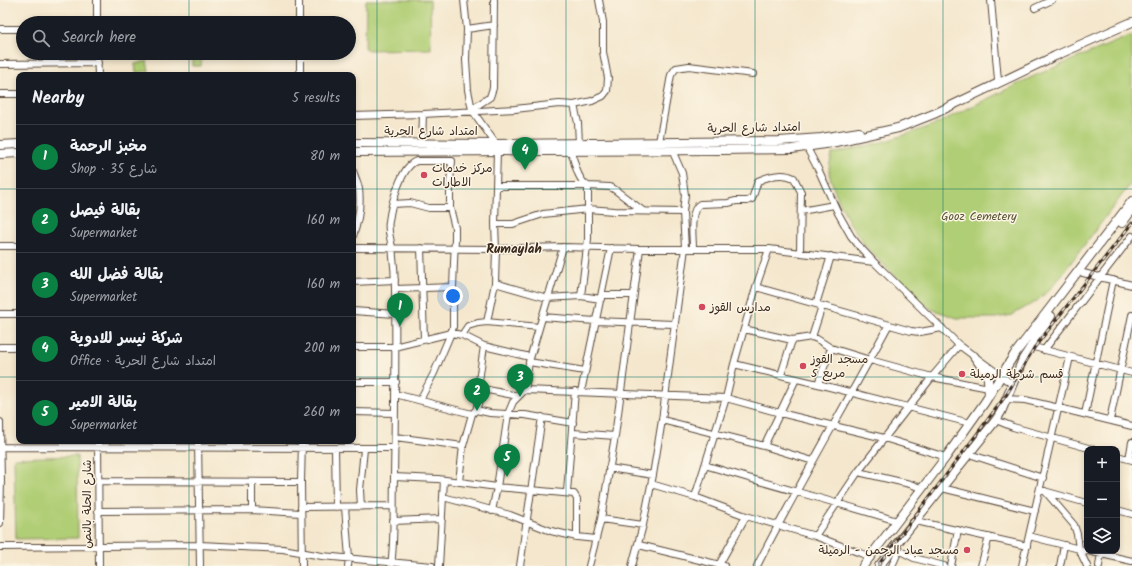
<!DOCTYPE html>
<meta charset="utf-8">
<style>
body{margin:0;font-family:Kalam,"Playpen Sans Arabic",sans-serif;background:#242831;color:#f1f3f6}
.controls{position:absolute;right:12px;bottom:12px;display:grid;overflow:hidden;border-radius:8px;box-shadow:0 2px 6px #0003}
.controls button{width:36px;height:36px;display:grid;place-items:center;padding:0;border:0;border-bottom:1px solid #363941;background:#171b24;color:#f1f3f6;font:20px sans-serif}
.you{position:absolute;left:453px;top:296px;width:14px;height:14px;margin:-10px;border:3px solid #fff;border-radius:50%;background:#1a73e8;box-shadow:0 0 0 6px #1a73e833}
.badge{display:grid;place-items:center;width:26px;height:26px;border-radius:50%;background:#0b8043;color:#fff;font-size:13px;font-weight:700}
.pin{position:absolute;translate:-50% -33px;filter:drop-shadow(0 1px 2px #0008)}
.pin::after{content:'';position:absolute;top:21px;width:14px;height:12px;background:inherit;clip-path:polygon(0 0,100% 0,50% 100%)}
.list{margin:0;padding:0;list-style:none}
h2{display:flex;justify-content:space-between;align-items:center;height:52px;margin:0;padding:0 16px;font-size:17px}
h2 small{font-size:13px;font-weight:400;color:#9ea1a6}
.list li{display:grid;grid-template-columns:26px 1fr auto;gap:12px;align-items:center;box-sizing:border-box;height:64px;padding:0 16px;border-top:1px solid #363941}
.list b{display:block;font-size:15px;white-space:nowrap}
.list p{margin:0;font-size:13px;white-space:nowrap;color:#9ea1a6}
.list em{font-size:13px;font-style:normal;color:#9ea1a6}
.icon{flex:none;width:22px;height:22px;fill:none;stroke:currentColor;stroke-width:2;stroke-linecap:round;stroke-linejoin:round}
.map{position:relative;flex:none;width:1132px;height:566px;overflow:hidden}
.search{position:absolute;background:#171b24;box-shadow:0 2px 6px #0003;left:16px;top:16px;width:340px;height:44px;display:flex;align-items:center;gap:10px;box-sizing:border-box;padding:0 14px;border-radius:22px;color:#9ea1a6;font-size:15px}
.panel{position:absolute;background:#171b24;box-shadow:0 2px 6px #0003;left:16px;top:72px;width:340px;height:372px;border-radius:8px}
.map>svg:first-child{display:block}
.green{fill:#b0ce75;stroke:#767c4a}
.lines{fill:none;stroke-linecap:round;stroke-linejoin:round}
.minor-casing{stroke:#574638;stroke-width:8}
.major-casing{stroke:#574638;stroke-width:10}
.minor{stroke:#fff;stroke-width:6}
.major{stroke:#fff;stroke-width:8}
.rail-casing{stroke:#3b2a1e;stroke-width:3}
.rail{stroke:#fcf5e5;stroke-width:1.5;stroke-dasharray:4.5;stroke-linecap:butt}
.grid{fill:none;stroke:#0f766e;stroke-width:1;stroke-opacity:0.55}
.poi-dot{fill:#d1495b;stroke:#fcf5e5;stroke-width:1.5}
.labels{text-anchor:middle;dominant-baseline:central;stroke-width:3;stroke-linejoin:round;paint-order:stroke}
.street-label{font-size:12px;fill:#3b2a1e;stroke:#fcf5e5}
.poi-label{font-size:12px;fill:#3b2a1e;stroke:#fcf5e5;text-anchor:start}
.park-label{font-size:12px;fill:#585334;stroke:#fcf5e5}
.neighbourhood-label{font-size:13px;font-weight:bold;fill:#3b2a1e;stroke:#fcf5e5}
</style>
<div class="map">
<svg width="1132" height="566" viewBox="0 0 1132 566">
<rect width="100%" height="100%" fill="#fcf5e5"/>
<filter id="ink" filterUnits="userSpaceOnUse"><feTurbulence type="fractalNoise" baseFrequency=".025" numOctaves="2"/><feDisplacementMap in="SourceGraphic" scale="8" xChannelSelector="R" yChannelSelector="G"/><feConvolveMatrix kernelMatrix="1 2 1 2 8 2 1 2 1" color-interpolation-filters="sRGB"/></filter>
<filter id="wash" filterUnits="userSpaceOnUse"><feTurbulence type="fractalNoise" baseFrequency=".012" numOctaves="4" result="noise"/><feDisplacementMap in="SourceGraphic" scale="16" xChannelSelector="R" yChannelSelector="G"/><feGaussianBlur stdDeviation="0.9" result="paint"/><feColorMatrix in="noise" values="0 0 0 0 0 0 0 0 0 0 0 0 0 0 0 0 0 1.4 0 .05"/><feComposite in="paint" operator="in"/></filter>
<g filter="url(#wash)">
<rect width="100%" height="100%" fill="#f4e7cd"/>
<path class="green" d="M366 0H430L431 49 365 50Z
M1132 35V182L1054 285 1037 301 1012 315 996 318H957L931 309 921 302 867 248 849 222 835 192 830 177 829 168 832 154 886 141 934 125 1034 76Z
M192 53H214V57H202L201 66H192Z
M147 61 149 71 136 73 135 64Z
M77 456 78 538 16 539 14 458Z"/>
</g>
<g filter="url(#ink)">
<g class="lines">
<defs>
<path id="minor" d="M97 0V23
M299 0V23
M464 0 467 29 466 60 468 90 472 110 496 144
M991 0 998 80
M1035 8 1052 0
M0 29H23
M467 29 494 25
M97 53 98 75
M300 53V75
M0 64 98 63
M0 94H19
M574 105 578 123 579 143
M472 109 490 97 493 88 494 0
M353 116 423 114 515 109 559 104 574 105 592 101 603 96 607 91 608 78 603 52V22L599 0
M659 142 671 75 676 68 689 66 753 74
M422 143 423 114
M805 144 819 171 838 213 851 236 859 246 874 262 959 345 1012 384
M571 151C575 162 577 180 588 186V239L581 296
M353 171C355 177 358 183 359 189 361 205 358 222 353 236
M497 186H588L610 187 614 189 643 211
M393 204 410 203 429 208H450
M801 211 834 205
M495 224H513L543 214 588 209 614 211 683 212
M0 246H19
M353 248 496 249 563 247 640 249H769L874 262
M421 248 424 339
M693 248C693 237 689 210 700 204L728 203 736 201H747L752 199 758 181C769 176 783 172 794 178L801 192 800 252
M1083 273 1132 285
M353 282 395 280
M495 283 547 298 581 296 601 299
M756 287 911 331 920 332 942 328
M395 289 453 287
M602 295H633
M816 304 831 256
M353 311 395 314
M0 314H19
M542 317 595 321 674 324
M487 322 495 283 496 249 495 224 497 151
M744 329 792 340 812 337 817 339 831 348 870 360 932 377 989 388
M462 335 468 326 478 323 487 322 539 327
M812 337 822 306
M1030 346 1132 373
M0 347H19
M353 347H394L451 333 462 335 484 346 530 357
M1044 350 1132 236
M529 362 585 371
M734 364 818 384 970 423
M781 375 792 340
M353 382H396
M818 384 831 348
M483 389 518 396
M525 390 529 362 563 247
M581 392 611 248
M395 394 472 414
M1006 399 1025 400 1059 408 1132 426
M476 410 490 413 525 415 573 423
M353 412 395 413
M1085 414 1113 280
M662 420 764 446 813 461
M996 420 1013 427 1092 449
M1110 420 1132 315
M0 422 1 481 0 523
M573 433 615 436
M395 437 463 446
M98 441 99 566
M198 441 200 566
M764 446 796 379
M0 447 395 448
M335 448 336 507
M969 454 1043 478
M1117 456 1132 460
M1129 459 1132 442
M705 465C769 485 833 501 897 521
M609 468 653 475
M858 472 910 484 921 488
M394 477 438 479 497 487 574 494 577 499V537
M98 481 301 482
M252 482V510
M459 482 463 446 472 414 476 410 483 389 479 381 484 346
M651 484 695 497 746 516 815 536 871 557
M942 488 1035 511
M1044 491 1087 503
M1045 491 1074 525 1077 534 1079 549 1087 566
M567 492 575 391
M443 497 510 515 551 531 577 537 596 539
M695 497 726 398 734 364 756 287 769 249
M301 507 393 506
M345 507 349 558 348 566
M361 507 360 490 364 449
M1117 510 1132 514
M98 511 252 510 301 513
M492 511 497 487 508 414 513 402 525 390 726 398 780 413 884 438 946 457
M601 519 643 525
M393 521 442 519
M916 521 1027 546
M815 536 858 472 932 377 959 345
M1029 536 1087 551
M639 545 724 566
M0 547 200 545 283 549 322 556 432 566
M894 548 914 558 944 566
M1088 551 1132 561
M719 565 746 516
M302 566 301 482 302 441
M391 566C395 537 393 507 394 478 395 416 396 353 395 290 395 277 394 262 392 248 391 239 387 231 389 221 391 206 401 165 417 161H452L450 182V208L455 228V238L453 287V327L451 333 434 373 420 400
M439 566 444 480
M520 566 542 417
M589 566 601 519 615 436 640 249
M632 566 643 525 653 475 662 420 685 248 683 212 685 195 682 173 672 150
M757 566C798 485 845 406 888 326
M892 566 899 550
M951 566 958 530
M981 566 989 537
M1022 566 1070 357
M1060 566 1064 545
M1099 566 1101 552"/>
<path id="major" d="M353 143 496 144 779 141 821 138 859 132
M0 145 19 144
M353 152 722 150 792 149 831 143 898 128 936 113 1055 56 1132 22
M0 154 19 153
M1122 223 1132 210
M974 356 986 373 988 379 989 396
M863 566 946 457 985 402 1014 355 1132 201
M879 566 996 420 1001 412 1023 359 1051 316"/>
</defs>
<use href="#minor" class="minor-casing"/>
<use href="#major" class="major-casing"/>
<use href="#minor" class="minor"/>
<use href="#major" class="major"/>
<defs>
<path id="rail" d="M879 566V564L1007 394 1034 348 1132 223"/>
</defs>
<use href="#rail" class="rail-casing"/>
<use href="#rail" class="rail"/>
</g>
</g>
<path class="grid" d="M189 0V23M377 0V566M566 0V566M755 0V566M943 0V566M189 53V75M0 189H19M353 189H1132M0 377H19M353 377H1132M189 441V566"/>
<g class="poi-dot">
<circle cx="424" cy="175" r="4"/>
<circle cx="702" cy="307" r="4"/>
<circle cx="803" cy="366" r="4"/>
<circle cx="962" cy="374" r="4"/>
<circle cx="967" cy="550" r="4"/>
</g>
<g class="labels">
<g class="street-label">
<text transform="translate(754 128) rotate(-1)">امتداد شارع الحرية</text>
<text x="431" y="131">امتداد شارع الحرية</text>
<text transform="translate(87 504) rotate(-90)">شارع الحلة بالنص</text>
</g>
<g class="poi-label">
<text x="432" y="168">مركز خدمات<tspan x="432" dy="14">الاطارات</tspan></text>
<text x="710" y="307">مدارس القوز</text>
<text x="811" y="359">مسجد القوز<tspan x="811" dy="14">مربع 5</tspan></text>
<text x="970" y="374">قسم شرطة الرميلة</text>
<text x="959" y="550" text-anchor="end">مسجد عباد الرحمن - الرميلة</text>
</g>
<g class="park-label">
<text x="979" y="216">Gooz Cemetery</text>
</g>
<g class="neighbourhood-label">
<text x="514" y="249">Rumaylah</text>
</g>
</g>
</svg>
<div class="controls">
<button>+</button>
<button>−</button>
<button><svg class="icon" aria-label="layers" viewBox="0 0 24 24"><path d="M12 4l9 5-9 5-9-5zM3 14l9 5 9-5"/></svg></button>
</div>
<div class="you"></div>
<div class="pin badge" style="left:400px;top:326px">1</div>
<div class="pin badge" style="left:477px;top:411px">2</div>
<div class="pin badge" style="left:520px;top:397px">3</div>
<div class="pin badge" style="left:525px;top:170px">4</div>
<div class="pin badge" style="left:507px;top:477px">5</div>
<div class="search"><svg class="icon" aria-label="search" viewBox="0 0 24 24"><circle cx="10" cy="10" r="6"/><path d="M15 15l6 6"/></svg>Search here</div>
<section class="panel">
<h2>Nearby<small>5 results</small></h2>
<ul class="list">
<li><span class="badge">1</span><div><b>مخبز الرحمة</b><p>Shop · شارع 35</p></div><em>80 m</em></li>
<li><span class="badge">2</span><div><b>بقالة فيصل</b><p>Supermarket</p></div><em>160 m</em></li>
<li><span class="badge">3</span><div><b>بقالة فضل الله</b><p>Supermarket</p></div><em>160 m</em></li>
<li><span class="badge">4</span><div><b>شركة نيسر للادوية</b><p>Office · امتداد شارع الحرية</p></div><em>200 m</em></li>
<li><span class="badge">5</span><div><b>بقالة الامير</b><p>Supermarket</p></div><em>260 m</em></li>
</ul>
</section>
</div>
